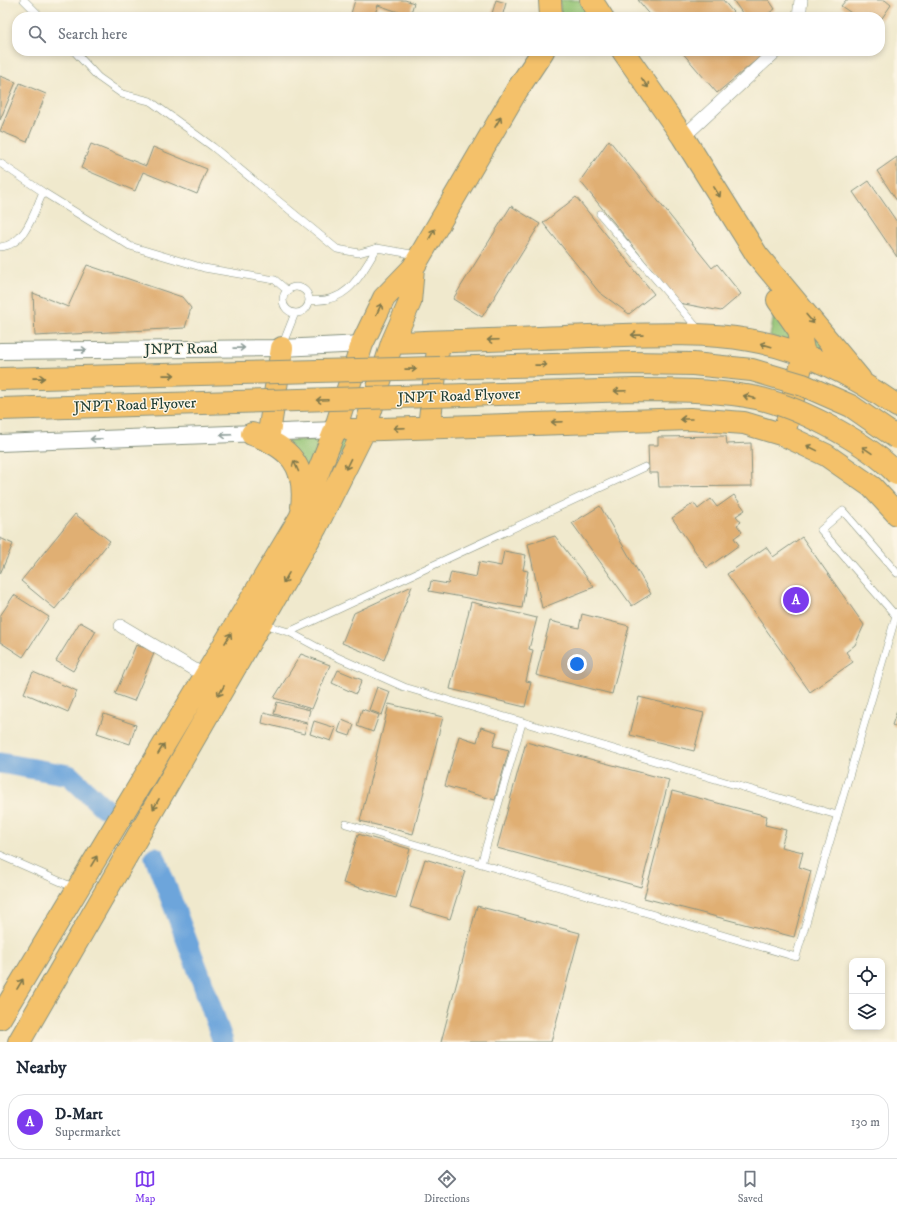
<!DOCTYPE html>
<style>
body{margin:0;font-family:"IM FELL DW Pica",serif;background:#f6f6f7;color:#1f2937}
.controls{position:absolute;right:12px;bottom:12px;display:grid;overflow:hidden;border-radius:8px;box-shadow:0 2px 6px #0003}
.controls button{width:36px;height:36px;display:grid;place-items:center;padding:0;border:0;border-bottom:1px solid #e0e1e3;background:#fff;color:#1f2937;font:20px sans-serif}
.you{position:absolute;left:577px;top:664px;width:14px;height:14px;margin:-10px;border:3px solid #fff;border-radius:50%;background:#1a73e8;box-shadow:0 0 0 6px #1a73e833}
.badge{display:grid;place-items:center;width:26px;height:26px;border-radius:50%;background:#7c3aed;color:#fff;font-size:13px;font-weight:700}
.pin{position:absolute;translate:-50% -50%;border:2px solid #fff;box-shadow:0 1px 4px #0006}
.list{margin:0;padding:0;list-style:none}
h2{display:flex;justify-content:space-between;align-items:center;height:52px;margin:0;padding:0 16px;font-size:17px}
h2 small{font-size:13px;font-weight:400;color:#747a83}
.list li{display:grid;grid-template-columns:26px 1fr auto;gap:12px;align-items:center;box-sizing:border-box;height:56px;margin:0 8px 8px;padding:0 8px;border:1px solid #e0e1e3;border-radius:16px}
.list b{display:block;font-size:15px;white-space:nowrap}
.list p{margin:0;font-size:13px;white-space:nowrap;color:#747a83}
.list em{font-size:13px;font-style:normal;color:#747a83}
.icon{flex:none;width:22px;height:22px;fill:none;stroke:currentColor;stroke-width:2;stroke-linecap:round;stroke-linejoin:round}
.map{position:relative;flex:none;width:897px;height:1042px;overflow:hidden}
.search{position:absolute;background:#fff;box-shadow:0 2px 6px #0003;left:12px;right:12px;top:12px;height:44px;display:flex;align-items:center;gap:10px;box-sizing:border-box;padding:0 14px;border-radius:16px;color:#747a83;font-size:15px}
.sheet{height:116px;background:#fff}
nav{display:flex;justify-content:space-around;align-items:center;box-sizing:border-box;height:56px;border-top:1px solid #e0e1e3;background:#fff;font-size:11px;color:#747a83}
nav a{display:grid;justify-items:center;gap:2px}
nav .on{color:#7c3aed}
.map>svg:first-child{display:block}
.green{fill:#93c373;stroke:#598054}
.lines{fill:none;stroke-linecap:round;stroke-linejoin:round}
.river{stroke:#6da5db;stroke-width:21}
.building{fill:#e0af73}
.service-casing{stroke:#889380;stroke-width:8}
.minor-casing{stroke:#889380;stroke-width:14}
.tertiary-casing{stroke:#889380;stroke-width:18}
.trunk-casing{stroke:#889380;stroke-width:24}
.service{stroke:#fff;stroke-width:7}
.minor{stroke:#fff;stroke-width:13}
.tertiary{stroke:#fff;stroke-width:16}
.trunk{stroke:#f4c16a;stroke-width:22}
.trunk-bridge-casing{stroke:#889380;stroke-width:24;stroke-linecap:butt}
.trunk-bridge{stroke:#f4c16a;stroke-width:22}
.oneway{stroke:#7f784c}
.oneway2{stroke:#8f9e9a}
.labels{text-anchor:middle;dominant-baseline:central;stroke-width:3;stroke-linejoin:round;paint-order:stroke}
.street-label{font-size:15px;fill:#1f3d34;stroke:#fcf5e5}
</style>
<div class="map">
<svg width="897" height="1042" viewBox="0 0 897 1042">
<rect width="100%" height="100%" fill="#fcf5e5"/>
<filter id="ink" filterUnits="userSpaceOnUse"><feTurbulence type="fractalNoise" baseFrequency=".025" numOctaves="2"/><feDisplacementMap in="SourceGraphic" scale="8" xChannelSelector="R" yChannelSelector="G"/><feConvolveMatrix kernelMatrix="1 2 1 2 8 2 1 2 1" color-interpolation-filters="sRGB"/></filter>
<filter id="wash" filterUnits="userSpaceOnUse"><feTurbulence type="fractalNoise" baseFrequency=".012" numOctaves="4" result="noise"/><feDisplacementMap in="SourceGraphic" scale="16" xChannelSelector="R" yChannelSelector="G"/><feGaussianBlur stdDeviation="0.9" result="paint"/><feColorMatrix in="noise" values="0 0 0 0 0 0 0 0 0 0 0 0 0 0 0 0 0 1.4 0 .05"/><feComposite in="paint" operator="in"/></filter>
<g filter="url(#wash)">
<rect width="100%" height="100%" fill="#f0e9cd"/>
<path class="green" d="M560 0H579L590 17H560Z
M775 284 834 359 770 336 775 309Z
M354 438 310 495 287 440Z"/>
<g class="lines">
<path class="river" d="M0 763 69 775 103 807
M155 857 201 978 223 1042"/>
</g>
<g id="blocks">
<path class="building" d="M355 0H405L414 3 410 16 378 5 374 17H350Z
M496 0 506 3 502 17H491Z
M638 0H723L737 17H652Z
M733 0H769L775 9 763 17H745Z
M846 0H885L891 5 880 21V17H857L841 6Z
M681 51H767L717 93Z
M0 76 16 82 0 120Z
M20 83 46 94 27 142 0 131Z
M609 140 712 268 717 264 741 294 721 311 679 303 580 181Z
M91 144 146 166 153 147 207 169 197 194 143 172 135 191 81 168Z
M897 157V201L877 171Z
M869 181 897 222V257L853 192Z
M576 197 654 294 629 314 599 292 543 223Z
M511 206 540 224 482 317 453 299Z
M87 265 182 297 191 308 185 328 35 336 33 293 68 307Z
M726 436 727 444 751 443 752 486 659 487 658 473H649L648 445H658V437Z
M734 495 745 510 736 516 741 522 737 525 742 532 734 538 739 545 707 568 672 518 694 503 698 509 711 499 717 507Z
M600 506 651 594 632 606 572 523Z
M75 514 110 541 55 609 21 581Z
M555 536 594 587 542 608 528 544Z
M802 537 864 625 855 645 846 652 853 662 810 692 727 574 766 547 773 557Z
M0 538 13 544 0 574Z
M504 551 526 555 523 570 528 571 522 608 429 591 431 581 448 584 451 572 476 577 479 562 501 566Z
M412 586 384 660 342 643 354 613Z
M14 595 49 617 23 657 0 642V616Z
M471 602 537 618 529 649 533 650 526 681 531 682 525 707 450 689Z
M582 614 629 626 612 694 536 675 550 621 579 628Z
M80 622 96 631 73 671 56 661Z
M136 645 155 651 134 701 115 694Z
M301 654 330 665 312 709 274 698Z
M338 670 362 680 356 694 332 683Z
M33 672 77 691 68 712 24 693Z
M377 687 390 692 382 715 369 710Z
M639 697 704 713 694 751 630 735Z
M277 702 310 710 307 722 274 714Z
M389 704 443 717 413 834 360 821Z
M362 709 379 715 373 732 357 726Z
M897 711V727L892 725Z
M264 713 307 724 304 734 262 723Z
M104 714 136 725 130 744 97 733Z
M342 720 354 725 350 736 338 732Z
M314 721 336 728 331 741 310 734Z
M481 727 497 732 493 746 509 750 495 800 445 786 459 736 477 742Z
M526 742 669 780 641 887 497 848Z
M672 791 767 816 765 825 786 830 781 847 803 852 799 867 811 871 794 937 644 898Z
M358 834 410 849 396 898 343 883Z
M425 859 465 871 450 919 410 907Z
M477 906 580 933 551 1042H441Z"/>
</g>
</g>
<g filter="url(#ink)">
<use href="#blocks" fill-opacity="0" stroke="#889380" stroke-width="1"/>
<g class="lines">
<defs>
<path id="service" d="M24 0 41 17
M74 51 98 77 122 94 150 101 213 147 337 249 359 253 377 248 417 255
M0 163 43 192C34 212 26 245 0 247
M43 192 130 246 204 268 275 280 288 291
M600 214 699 330
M283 300a13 13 0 1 1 26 0a13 13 0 1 1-26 0Z
M309 300C347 305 360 276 377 248
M282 346 295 313
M896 616 821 530 843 511 897 573
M262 624 289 632 328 653 404 687 837 815
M289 632 645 467
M346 824 796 957 897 612
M0 855 75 888
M481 864 522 723"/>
<path id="minor" d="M799 17 801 0
M683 137 776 51
M121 626 205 676"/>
<path id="tertiary" d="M0 351 282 348 362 344
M0 443 335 430"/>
<path id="trunk" d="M550 0 551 17
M591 0 602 17
M623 51 683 137 757 255 860 379
M778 300 799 330 804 355 786 426
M392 343C457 341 523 339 588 336 638 335 700 331 749 340 802 349 853 375 897 406
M429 427 438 349
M350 430 690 419 744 423 784 435 826 455 872 487 897 514
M269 433 282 348
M252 434C289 447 307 465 302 507
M0 1018 300 518 335 430 362 344 384 298 413 268 517 90 543 51
M19 1042 316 527 365 429 392 343 410 302 413 268"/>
</defs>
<use href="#service" class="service-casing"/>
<use href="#minor" class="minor-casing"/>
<use href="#tertiary" class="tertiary-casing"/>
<use href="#trunk" class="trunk-casing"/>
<use href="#service" class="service"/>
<use href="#minor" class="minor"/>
<use href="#tertiary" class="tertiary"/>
<use href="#trunk" class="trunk"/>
<defs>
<path id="trunk-bridge" d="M0 379 632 363 693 364 752 370 803 385 851 406 897 438
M0 409 634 390C671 390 708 390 746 396 791 402 866 441 897 474"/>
</defs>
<use href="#trunk-bridge" class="trunk-bridge-casing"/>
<use href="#trunk-bridge" class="trunk-bridge"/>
</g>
<defs><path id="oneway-shaft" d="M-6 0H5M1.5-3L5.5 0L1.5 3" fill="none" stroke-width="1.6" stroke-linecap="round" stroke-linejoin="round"/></defs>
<g class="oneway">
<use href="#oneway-shaft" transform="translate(645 83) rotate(55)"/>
<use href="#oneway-shaft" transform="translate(498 122) rotate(-60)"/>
<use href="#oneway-shaft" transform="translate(717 192) rotate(58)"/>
<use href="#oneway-shaft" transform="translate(432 234) rotate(-60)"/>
<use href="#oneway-shaft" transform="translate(379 309) rotate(-65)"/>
<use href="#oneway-shaft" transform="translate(810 319) rotate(50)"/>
<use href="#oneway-shaft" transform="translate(637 335) rotate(-179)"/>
<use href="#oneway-shaft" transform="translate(493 340) rotate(178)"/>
<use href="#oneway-shaft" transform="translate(766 345) rotate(-164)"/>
<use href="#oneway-shaft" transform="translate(541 365) rotate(-1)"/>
<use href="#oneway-shaft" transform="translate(411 369) rotate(-1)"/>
<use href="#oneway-shaft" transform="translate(169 375) rotate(-1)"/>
<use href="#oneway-shaft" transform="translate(39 378) rotate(-1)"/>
<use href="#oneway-shaft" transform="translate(620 391) rotate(178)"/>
<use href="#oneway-shaft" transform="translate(749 397) rotate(-167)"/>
<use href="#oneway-shaft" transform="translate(322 400) rotate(178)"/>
<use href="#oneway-shaft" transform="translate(686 419) rotate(-180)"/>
<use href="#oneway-shaft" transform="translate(557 422) rotate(178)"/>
<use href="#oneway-shaft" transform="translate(399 428) rotate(178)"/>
<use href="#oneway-shaft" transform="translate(812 448) rotate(-154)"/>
<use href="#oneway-shaft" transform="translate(867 450) rotate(-146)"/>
<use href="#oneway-shaft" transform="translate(348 464) rotate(116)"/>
<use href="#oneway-shaft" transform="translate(296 466) rotate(-114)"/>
<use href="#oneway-shaft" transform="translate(286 578) rotate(120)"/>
<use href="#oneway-shaft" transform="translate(228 638) rotate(-59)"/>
<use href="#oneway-shaft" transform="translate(221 691) rotate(120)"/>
<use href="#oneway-shaft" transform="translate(161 749) rotate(-59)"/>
<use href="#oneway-shaft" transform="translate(156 804) rotate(120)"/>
<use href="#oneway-shaft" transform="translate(94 861) rotate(-59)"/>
<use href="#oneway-shaft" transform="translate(20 984) rotate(-59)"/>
</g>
<g class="oneway2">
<use href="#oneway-shaft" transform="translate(239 348) rotate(-1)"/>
<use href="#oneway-shaft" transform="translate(81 350) rotate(-1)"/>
<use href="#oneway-shaft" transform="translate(226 435) rotate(178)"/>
<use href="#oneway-shaft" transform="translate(96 439) rotate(178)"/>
</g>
</g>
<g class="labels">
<g class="street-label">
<text transform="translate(181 349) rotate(-1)">JNPT Road</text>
<text transform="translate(459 396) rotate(-2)">JNPT Road Flyover</text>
<text transform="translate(135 405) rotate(-2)">JNPT Road Flyover</text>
</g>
</g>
</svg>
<div class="controls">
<button><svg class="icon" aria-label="locate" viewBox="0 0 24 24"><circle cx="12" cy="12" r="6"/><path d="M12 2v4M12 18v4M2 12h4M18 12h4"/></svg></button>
<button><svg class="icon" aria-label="layers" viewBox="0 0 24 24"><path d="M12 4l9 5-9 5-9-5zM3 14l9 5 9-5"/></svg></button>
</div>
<div class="you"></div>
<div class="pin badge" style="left:796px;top:600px">A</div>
<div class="search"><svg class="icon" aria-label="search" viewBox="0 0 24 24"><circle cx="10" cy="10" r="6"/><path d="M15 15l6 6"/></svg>Search here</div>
</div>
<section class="sheet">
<h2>Nearby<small></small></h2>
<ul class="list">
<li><span class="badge">A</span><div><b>D-Mart</b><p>Supermarket</p></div><em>130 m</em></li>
</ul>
</section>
<nav>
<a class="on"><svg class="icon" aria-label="map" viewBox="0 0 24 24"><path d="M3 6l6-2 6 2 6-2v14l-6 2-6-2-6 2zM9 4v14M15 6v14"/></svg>Map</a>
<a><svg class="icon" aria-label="directions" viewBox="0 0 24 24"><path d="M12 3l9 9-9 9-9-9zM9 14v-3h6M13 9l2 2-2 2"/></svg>Directions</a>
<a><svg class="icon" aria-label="saved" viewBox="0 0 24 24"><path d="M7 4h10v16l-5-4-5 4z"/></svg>Saved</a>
</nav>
